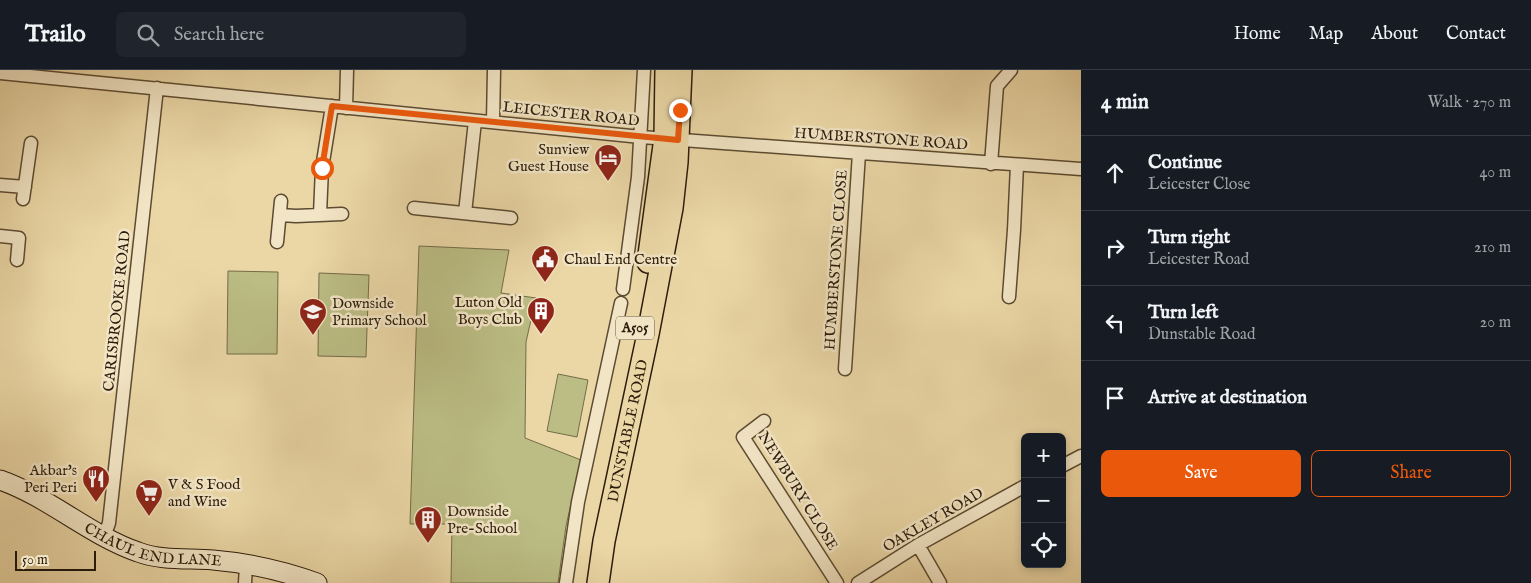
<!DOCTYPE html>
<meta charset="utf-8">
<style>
body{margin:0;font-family:"IM FELL English",serif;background:#20242c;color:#f1f3f6}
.controls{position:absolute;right:15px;bottom:15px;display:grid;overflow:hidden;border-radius:8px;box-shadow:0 2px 8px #0003}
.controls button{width:45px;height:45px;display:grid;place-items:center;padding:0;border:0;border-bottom:1px solid #363941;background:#171b24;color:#f1f3f6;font:25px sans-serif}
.scale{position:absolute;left:15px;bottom:12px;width:81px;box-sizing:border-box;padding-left:5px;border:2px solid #2c1c0b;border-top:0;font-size:14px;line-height:18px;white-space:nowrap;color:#2c1c0b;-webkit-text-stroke:4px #f2e5c5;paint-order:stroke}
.stop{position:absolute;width:15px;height:15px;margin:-11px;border:4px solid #ea580c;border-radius:50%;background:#fff}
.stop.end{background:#ea580c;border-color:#fff;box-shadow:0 1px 5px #0008}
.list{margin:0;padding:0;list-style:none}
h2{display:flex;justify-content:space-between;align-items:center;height:65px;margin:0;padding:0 20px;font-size:21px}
h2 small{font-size:16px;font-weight:400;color:#9ea1a6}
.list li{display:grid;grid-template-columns:32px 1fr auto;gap:15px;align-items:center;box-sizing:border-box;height:75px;padding:0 20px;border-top:1px solid #363941}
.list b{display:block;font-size:19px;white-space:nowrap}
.list p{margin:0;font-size:16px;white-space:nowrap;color:#9ea1a6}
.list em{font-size:16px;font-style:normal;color:#9ea1a6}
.actions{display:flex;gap:10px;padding:15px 20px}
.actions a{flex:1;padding:11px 0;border:1px solid #ea580c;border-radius:8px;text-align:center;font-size:18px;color:#ea580c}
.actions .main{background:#ea580c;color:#fff}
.icon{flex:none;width:28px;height:28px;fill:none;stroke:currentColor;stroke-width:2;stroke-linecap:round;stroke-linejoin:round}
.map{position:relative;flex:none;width:1081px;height:513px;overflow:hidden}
header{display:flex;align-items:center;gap:30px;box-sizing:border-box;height:70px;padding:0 25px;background:#171b24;border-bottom:1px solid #363941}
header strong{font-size:24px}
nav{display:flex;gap:28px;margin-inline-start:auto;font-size:18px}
.search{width:350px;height:45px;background:#20242c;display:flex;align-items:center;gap:12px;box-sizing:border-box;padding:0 18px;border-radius:8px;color:#9ea1a6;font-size:19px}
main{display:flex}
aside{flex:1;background:#171b24}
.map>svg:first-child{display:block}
.green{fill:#bbbd84;stroke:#746c48}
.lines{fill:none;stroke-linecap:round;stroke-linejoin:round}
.street-casing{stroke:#5c4b32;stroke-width:15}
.secondary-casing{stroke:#2c1c0b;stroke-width:21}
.primary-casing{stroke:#2c1c0b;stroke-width:24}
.street{stroke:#f2e5c5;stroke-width:12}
.secondary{stroke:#f2e5c5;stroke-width:19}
.primary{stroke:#ebd7a6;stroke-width:21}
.route{stroke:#ea580c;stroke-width:6}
.labels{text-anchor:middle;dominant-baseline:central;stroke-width:5;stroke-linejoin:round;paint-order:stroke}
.shield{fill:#f2e5c5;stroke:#675843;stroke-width:1}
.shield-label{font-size:14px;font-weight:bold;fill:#2c1c0b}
.street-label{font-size:15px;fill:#2c1c0b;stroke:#f2e5c5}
.poi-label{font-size:15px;fill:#2c1c0b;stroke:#f2e5c5;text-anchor:start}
</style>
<header>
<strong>Trailo</strong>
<div class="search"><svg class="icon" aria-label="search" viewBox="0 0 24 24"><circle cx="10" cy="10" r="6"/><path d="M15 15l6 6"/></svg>Search here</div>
<nav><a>Home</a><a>Map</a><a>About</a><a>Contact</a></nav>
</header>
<main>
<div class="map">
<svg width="1081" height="513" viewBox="0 0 1081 513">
<rect width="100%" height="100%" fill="#ebd7a6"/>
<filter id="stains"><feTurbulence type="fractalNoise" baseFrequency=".004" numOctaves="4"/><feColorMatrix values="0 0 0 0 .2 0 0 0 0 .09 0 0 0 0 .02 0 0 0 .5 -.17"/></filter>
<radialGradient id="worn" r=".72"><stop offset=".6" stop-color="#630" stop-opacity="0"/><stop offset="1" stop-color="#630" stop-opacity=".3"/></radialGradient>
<path class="green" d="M419 176 509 180 501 223 536 228 526 272 525 368 581 390 566 456 558 513H451L452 454H410Z
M228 201 278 202 277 284H227Z
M319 203 369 205 366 287 318 286Z
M558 304 588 310 577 367 547 361Z"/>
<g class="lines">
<defs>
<path id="street" d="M0 3 641 67 1081 99
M346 38 347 0
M493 52 494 0
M991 94 997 16 1011 0
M0 115 25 117
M23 129 31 73
M414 138 511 148
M465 143 475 51
M320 144 322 98 332 36
M280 145 296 146 342 144
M0 166 19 168 17 190
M277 172 281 131
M623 219 638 107 644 0
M1009 227 1014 160 1017 95
M845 299 859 83
M764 351 743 367 837 513
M1062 396 1081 386
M104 467 109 453 157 18
M918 475 940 513
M245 513 246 495
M566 513 578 432 621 233
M858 513 918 475 1025 416"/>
<g id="secondary">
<path id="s1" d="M0 410C49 427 89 465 138 482 162 491 188 488 213 490 249 493 284 501 317 513"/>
</g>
<g id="primary">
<path d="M648 192 665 68 666 0"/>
<path id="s2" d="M598 513 604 471 648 264 672 138 677 92 681 0"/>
</g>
</defs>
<use href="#street" class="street-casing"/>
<use href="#secondary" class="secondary-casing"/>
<use href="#primary" class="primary-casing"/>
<use href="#street" class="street"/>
<use href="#secondary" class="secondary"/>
<use href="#primary" class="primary"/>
</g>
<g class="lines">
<path class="route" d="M322 98 332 36 678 70 680 40"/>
</g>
<defs>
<symbol id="hotel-pin" viewBox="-11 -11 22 30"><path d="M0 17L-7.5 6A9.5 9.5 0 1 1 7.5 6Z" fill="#8f2418" stroke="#f2e5c5"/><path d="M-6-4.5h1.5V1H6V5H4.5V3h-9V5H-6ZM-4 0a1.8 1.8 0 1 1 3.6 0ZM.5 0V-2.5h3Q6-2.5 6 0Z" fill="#fff"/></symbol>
<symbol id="civic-pin" viewBox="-11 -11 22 30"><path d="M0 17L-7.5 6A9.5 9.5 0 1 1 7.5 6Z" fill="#8f2418" stroke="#f2e5c5"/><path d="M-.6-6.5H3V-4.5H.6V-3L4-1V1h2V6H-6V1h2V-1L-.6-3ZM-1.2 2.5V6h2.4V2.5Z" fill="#fff"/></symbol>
<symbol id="building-pin" viewBox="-11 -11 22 30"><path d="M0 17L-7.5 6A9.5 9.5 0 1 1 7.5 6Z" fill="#8f2418" stroke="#f2e5c5"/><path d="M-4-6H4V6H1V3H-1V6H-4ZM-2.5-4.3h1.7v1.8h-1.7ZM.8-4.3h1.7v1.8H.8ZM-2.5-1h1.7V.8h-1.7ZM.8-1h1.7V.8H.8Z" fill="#fff"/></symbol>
<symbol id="school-pin" viewBox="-11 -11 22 30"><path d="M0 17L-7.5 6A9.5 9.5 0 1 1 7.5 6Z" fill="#8f2418" stroke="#f2e5c5"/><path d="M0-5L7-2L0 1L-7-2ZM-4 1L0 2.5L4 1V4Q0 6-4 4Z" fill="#fff"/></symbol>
<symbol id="restaurant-pin" viewBox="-11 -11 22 30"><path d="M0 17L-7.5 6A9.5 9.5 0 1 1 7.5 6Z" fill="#8f2418" stroke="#f2e5c5"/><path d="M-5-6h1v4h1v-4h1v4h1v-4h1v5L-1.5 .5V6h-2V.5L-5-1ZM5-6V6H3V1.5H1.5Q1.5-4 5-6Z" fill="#fff"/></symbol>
<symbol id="supermarket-pin" viewBox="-11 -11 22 30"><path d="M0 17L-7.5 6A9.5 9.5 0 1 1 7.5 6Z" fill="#8f2418" stroke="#f2e5c5"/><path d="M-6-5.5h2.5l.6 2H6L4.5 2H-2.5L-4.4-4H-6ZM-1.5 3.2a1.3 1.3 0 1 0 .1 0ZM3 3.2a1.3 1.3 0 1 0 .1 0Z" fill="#fff"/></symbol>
</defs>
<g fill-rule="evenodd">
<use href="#hotel-pin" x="592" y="72" width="32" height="43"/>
<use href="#civic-pin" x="529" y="173" width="32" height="43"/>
<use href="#building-pin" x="525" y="225" width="32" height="43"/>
<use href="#school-pin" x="297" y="226" width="32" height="43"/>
<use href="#restaurant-pin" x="80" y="393" width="32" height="43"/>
<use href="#supermarket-pin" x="133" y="407" width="32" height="43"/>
<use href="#building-pin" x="412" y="434" width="32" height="43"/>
</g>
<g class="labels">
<rect class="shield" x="616" y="246.5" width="38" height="23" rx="4"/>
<g class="shield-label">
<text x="635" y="258">A505</text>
</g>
<g class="street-label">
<text transform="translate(571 44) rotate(6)">LEICESTER ROAD</text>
<text transform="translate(881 69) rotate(4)">HUMBERSTONE ROAD</text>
<text transform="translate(836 190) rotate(-86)">HUMBERSTONE CLOSE</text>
<text transform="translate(117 241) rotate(-84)">CARISBROOKE ROAD</text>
<text stroke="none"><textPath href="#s2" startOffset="155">DUNSTABLE ROAD</textPath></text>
<text transform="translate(798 421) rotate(58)">NEWBURY CLOSE</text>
<text transform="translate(933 450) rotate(-30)">OAKLEY ROAD</text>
<text stroke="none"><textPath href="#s1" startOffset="169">CHAUL END LANE</textPath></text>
</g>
<g class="poi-label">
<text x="589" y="79" text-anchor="end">Sunview<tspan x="589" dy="17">Guest House</tspan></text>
<text x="564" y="189">Chaul End Centre</text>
<text x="522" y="232" text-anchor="end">Luton Old<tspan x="522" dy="17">Boys Club</tspan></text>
<text x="332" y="233">Downside<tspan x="332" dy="17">Primary School</tspan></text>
<text x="77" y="400" text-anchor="end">Akbar's<tspan x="77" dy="17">Peri Peri</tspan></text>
<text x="168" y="414">V &amp; S Food<tspan x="168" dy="17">and Wine</tspan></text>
<text x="447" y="441">Downside<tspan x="447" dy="17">Pre-School</tspan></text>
</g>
</g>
<rect width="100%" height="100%" filter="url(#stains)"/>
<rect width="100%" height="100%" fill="url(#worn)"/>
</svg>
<div class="controls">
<button>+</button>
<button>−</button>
<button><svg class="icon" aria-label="locate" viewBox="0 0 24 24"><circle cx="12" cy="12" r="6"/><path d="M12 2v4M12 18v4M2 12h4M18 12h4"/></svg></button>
</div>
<div class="scale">50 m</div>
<div class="stop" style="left:322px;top:98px"></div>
<div class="stop end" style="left:680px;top:40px"></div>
</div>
<aside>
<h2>4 min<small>Walk · 270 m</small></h2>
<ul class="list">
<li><svg class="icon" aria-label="ahead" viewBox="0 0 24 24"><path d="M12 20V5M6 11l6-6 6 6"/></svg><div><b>Continue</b><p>Leicester Close</p></div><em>40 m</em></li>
<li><svg class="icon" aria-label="right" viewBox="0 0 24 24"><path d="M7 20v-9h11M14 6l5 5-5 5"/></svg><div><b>Turn right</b><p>Leicester Road</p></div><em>210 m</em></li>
<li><svg class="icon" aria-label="left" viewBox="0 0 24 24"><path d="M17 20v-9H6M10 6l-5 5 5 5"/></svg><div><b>Turn left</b><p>Dunstable Road</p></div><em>20 m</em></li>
<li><svg class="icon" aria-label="arrive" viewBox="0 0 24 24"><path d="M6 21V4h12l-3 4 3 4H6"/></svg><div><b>Arrive at destination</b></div></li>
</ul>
<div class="actions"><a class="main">Save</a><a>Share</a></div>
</aside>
</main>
